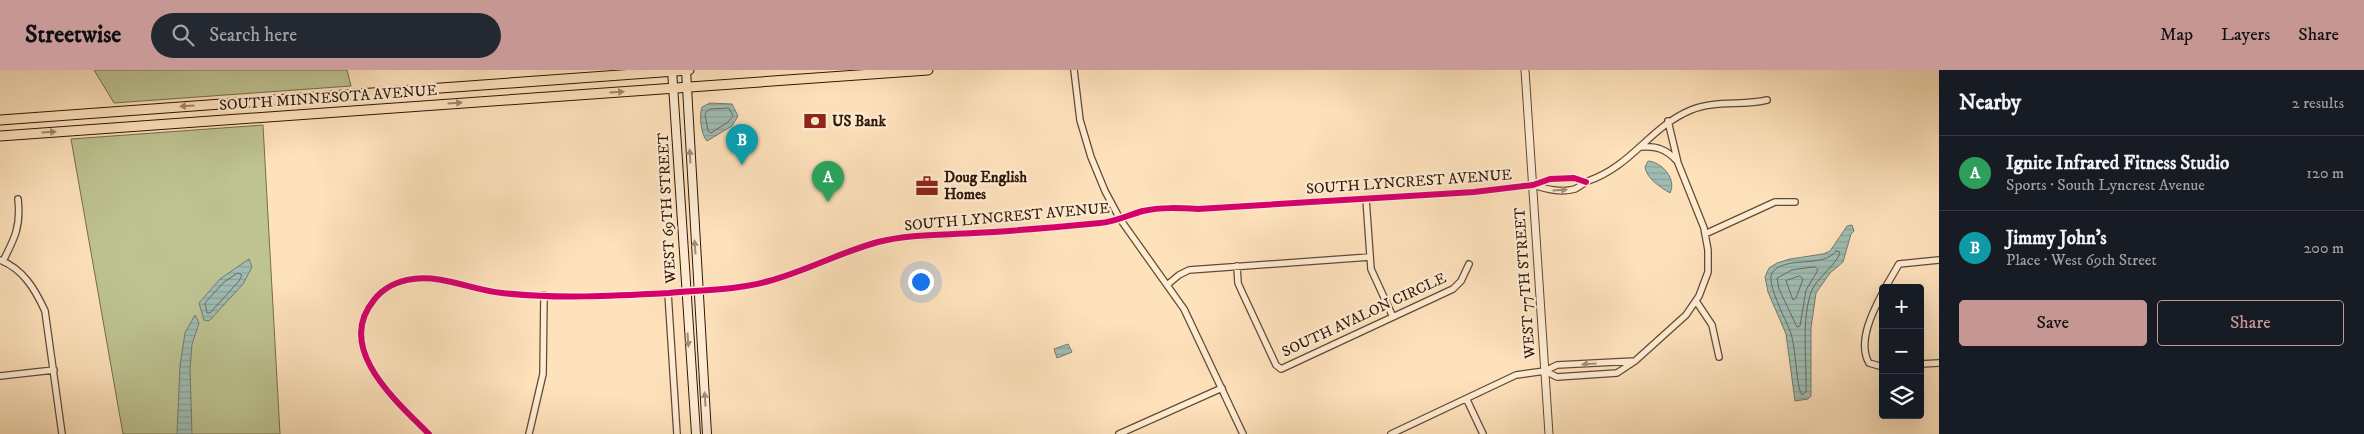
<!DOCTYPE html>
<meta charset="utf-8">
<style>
body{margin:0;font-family:"IM FELL DW Pica",serif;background:#242831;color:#f1f3f6}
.controls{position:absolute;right:15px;bottom:15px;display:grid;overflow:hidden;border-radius:5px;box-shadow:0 5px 20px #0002}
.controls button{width:45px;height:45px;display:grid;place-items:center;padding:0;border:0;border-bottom:1px solid #363941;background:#171b24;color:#f1f3f6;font:25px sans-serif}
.you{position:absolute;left:920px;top:211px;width:18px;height:18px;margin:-12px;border:4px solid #fff;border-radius:50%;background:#1a73e8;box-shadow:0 0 0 8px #1a73e833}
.badge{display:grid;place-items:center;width:32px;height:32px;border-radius:50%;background:#c59692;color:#fff;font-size:16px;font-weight:700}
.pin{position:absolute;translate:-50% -41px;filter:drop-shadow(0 1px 2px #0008)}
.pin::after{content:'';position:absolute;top:26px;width:18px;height:15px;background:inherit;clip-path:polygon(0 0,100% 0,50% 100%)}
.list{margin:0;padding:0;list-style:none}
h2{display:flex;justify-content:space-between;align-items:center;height:65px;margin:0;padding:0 20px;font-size:21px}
h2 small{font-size:16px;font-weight:400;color:#9ea1a6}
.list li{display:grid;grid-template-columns:32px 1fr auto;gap:15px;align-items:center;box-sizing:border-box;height:75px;padding:0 20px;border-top:1px solid #363941}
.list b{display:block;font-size:19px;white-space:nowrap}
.list p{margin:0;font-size:16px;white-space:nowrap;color:#9ea1a6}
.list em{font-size:16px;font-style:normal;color:#9ea1a6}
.actions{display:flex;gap:10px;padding:15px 20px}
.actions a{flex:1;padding:11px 0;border:1px solid #c59692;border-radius:5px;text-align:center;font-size:18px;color:#c59692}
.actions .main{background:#c59692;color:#111}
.icon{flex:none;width:28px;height:28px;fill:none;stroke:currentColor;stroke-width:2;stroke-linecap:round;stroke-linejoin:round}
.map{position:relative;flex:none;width:1939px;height:364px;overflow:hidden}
header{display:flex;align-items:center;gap:30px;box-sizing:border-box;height:70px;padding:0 25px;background:#c59692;color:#111}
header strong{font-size:24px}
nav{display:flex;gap:28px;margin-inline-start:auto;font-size:18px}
.search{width:350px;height:45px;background:#242831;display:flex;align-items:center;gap:12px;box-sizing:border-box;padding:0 18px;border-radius:28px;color:#9ea1a6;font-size:19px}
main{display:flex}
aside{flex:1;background:#171b24}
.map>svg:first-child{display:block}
.green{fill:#bec392;stroke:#766c4c}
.water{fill:url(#water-rules);stroke:#737a6f}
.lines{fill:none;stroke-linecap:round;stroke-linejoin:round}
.shore{stroke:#686a5e;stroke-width:1}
.minor-casing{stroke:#634934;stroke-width:8}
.tertiary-casing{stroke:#634934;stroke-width:9}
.secondary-casing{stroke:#2f1607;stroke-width:10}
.primary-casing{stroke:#2f1607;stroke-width:11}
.minor{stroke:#feecd3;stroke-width:5.5}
.tertiary{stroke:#feecd3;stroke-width:7}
.secondary{stroke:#feecd3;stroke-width:8}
.primary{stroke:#fee2bc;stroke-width:9}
.cycleway-casing{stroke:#feecd3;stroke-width:9}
.cycleway{stroke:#d6006c;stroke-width:6}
.oneway{fill:#a1866b}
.oneway2{fill:#a18c77}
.labels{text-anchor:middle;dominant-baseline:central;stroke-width:4.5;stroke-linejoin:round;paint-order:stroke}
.street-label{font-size:15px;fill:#2f1607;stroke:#feecd3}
.poi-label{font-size:15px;font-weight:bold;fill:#2f1607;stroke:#feecd3;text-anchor:start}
</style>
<header>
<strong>Streetwise</strong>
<div class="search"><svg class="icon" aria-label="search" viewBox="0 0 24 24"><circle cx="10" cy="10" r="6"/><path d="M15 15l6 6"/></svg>Search here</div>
<nav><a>Map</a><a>Layers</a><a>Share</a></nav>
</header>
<main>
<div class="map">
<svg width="1939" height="364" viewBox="0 0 1939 364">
<defs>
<pattern id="water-rules" width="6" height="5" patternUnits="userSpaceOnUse" patternTransform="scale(1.25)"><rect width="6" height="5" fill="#a0bdb4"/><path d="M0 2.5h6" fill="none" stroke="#8aa299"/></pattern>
</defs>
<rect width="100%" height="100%" fill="#fee2bc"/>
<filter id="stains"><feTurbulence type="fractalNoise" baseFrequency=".004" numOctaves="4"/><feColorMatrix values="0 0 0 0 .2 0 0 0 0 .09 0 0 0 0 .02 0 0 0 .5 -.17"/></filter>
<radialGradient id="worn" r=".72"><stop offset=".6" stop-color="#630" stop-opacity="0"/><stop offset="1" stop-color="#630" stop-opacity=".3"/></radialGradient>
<path class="green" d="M94 0H347L351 16 114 33Z
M263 55 280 364H123L71 69Z"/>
<path class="water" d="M710 33 732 34 738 46 732 56 707 71C701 65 699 46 702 37Z
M1648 91C1662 92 1677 109 1670 123 1660 117 1647 109 1645 97Z
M1852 155 1854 161 1851 164 1843 192 1830 203 1816 223 1811 258V326L1808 329 1795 331 1786 264 1768 222 1765 207 1769 198 1777 193 1790 189 1823 184 1830 181 1847 156Z
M249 189 252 197 243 214 209 251 204 250 199 233 220 209Z
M195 245 199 253 192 274 190 299 192 364H177L180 296 185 263Z
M1068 274 1072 282 1057 288 1054 279Z"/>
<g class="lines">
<path class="shore" d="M710 39 729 38 733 46 728 52 711 63 708 61 705 44Z
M1836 181 1840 182C1838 194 1816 208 1811 222 1801 253 1807 290 1806 322L1802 325C1796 317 1796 275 1790 261 1786 250 1766 213 1772 203 1784 185 1823 199 1836 181Z
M1815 197 1818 200 1806 220 1800 256 1797 257 1779 219 1777 208 1792 200Z
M238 203 242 205 239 211 210 243H207L205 233 223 213Z
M1800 206 1803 209 1796 228 1793 230 1786 211Z"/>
<defs>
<path id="minor" d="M1074 0 1080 50 1091 87 1105 121 1120 149 1184 239 1243 364
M1641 77C1657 76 1666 79 1677 91
M1533 115C1546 119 1561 123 1575 119 1579 117 1584 113 1588 111 1632 96 1650 57 1691 40 1714 30 1743 36 1767 30
M1366 129 1371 199 1393 247
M1705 164 1775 132H1795
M0 190C23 199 35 219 45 241L62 364
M3 191C15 168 21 156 18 129
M1237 196 1238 213 1242 222 1276 295 1281 299 1453 219 1461 211 1469 194
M1167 215 1179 205 1189 200 1370 187
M1885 218 1899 194 1939 190
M1883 222C1873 241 1857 272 1869 293L1883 297
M668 223 677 364
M1696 231 1712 255 1719 287
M1920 294 1939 293
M1545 301 1557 307 1617 303 1635 291 1686 245 1699 226 1708 202V180L1704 158 1678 93 1668 51
M0 306 54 300
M1467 330 1483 364
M429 364C396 331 334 278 374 230 383 218 398 211 413 209 443 205 472 220 502 223 557 229 613 226 669 223 701 220 737 220 769 211 806 201 841 182 878 172 909 164 942 165 974 163 1016 161 1058 157 1100 153 1115 152 1128 145 1143 141 1161 137 1180 138 1198 139L1474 122 1533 115 1550 109 1574 108 1586 112
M529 364 543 304 544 225
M1119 364 1222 318
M1391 364 1516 305 1545 301 1557 295 1635 291"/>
<path id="tertiary" d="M1525 0 1549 364"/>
<path id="secondary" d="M672 0 696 364
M686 0 707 364"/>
<path id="primary" d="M0 50 689 0
M0 66 928 0"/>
</defs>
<use href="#minor" class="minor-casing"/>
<use href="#tertiary" class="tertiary-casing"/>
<use href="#secondary" class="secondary-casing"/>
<use href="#primary" class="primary-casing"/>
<use href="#minor" class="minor"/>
<use href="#tertiary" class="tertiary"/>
<use href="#secondary" class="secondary"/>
<use href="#primary" class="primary"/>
<defs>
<path id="cycleway" d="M429 364C396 331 334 278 374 230 383 218 398 211 413 209 443 205 472 220 502 223 557 229 613 226 669 223 701 220 737 220 769 211 806 201 841 182 878 172 909 164 942 165 974 163 1016 161 1058 157 1100 153 1115 152 1128 145 1143 141 1161 137 1180 138 1198 139L1474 122 1533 115 1550 109 1574 108 1586 112"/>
</defs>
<use href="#cycleway" class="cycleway-casing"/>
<use href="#cycleway" class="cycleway"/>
</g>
<defs><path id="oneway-solid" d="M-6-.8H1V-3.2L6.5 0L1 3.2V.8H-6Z" transform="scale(1.25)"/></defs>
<g class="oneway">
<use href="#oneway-solid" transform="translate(617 22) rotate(-4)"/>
<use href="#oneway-solid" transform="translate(455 33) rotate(-4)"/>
<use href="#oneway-solid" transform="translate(187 36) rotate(176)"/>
<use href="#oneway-solid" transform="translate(49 62) rotate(-4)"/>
</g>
<g class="oneway2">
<use href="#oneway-solid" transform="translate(690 86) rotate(-93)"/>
<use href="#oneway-solid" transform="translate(1560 120) rotate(-4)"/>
<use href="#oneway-solid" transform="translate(695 177) rotate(-94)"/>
<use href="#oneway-solid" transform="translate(688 270) rotate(86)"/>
<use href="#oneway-solid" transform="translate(1589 294) rotate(177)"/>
<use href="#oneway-solid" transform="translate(705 329) rotate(-94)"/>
</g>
<defs>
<symbol id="bank-bare" viewBox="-9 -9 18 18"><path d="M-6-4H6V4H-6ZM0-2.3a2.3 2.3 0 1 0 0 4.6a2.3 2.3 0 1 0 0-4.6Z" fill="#8f2418" stroke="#feecd3" stroke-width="2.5" paint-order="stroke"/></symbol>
<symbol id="office-bare" viewBox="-9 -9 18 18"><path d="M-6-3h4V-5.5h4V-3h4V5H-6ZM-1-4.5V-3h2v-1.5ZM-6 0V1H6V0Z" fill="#8f2418" stroke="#feecd3" stroke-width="2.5" paint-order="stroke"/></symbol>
</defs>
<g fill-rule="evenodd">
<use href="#bank-bare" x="799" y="35" width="32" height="32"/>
<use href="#office-bare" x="911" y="100" width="32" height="32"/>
</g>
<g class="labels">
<g class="street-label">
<text transform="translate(328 28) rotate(-4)">SOUTH MINNESOTA AVENUE</text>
<text transform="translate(1409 112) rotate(-4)">SOUTH LYNCREST AVENUE</text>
<text transform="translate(667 138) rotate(-93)">WEST 69TH STREET</text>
<text transform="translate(1007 147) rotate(-5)">SOUTH LYNCREST AVENUE</text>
<text transform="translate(1525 213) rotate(-94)">WEST 77TH STREET</text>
<text transform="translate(1364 245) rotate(-25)">SOUTH AVALON CIRCLE</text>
</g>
<g class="poi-label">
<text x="832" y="51">US Bank</text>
<text x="944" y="107">Doug English<tspan x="944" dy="17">Homes</tspan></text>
</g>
</g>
<rect width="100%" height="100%" filter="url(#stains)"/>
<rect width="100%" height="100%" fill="url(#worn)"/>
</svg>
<div class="controls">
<button>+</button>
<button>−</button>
<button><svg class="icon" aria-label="layers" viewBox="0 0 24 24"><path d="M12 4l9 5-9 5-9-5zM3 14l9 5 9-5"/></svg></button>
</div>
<div class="you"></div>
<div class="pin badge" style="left:828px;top:132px;background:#2e9e5b">A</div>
<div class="pin badge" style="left:742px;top:95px;background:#0f9aa8">B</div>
</div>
<aside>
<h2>Nearby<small>2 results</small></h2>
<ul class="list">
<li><span class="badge" style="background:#2e9e5b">A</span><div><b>Ignite Infrared Fitness Studio</b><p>Sports · South Lyncrest Avenue</p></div><em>120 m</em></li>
<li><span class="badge" style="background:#0f9aa8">B</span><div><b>Jimmy John's</b><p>Place · West 69th Street</p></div><em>200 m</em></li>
</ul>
<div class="actions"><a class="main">Save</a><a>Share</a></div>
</aside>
</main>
